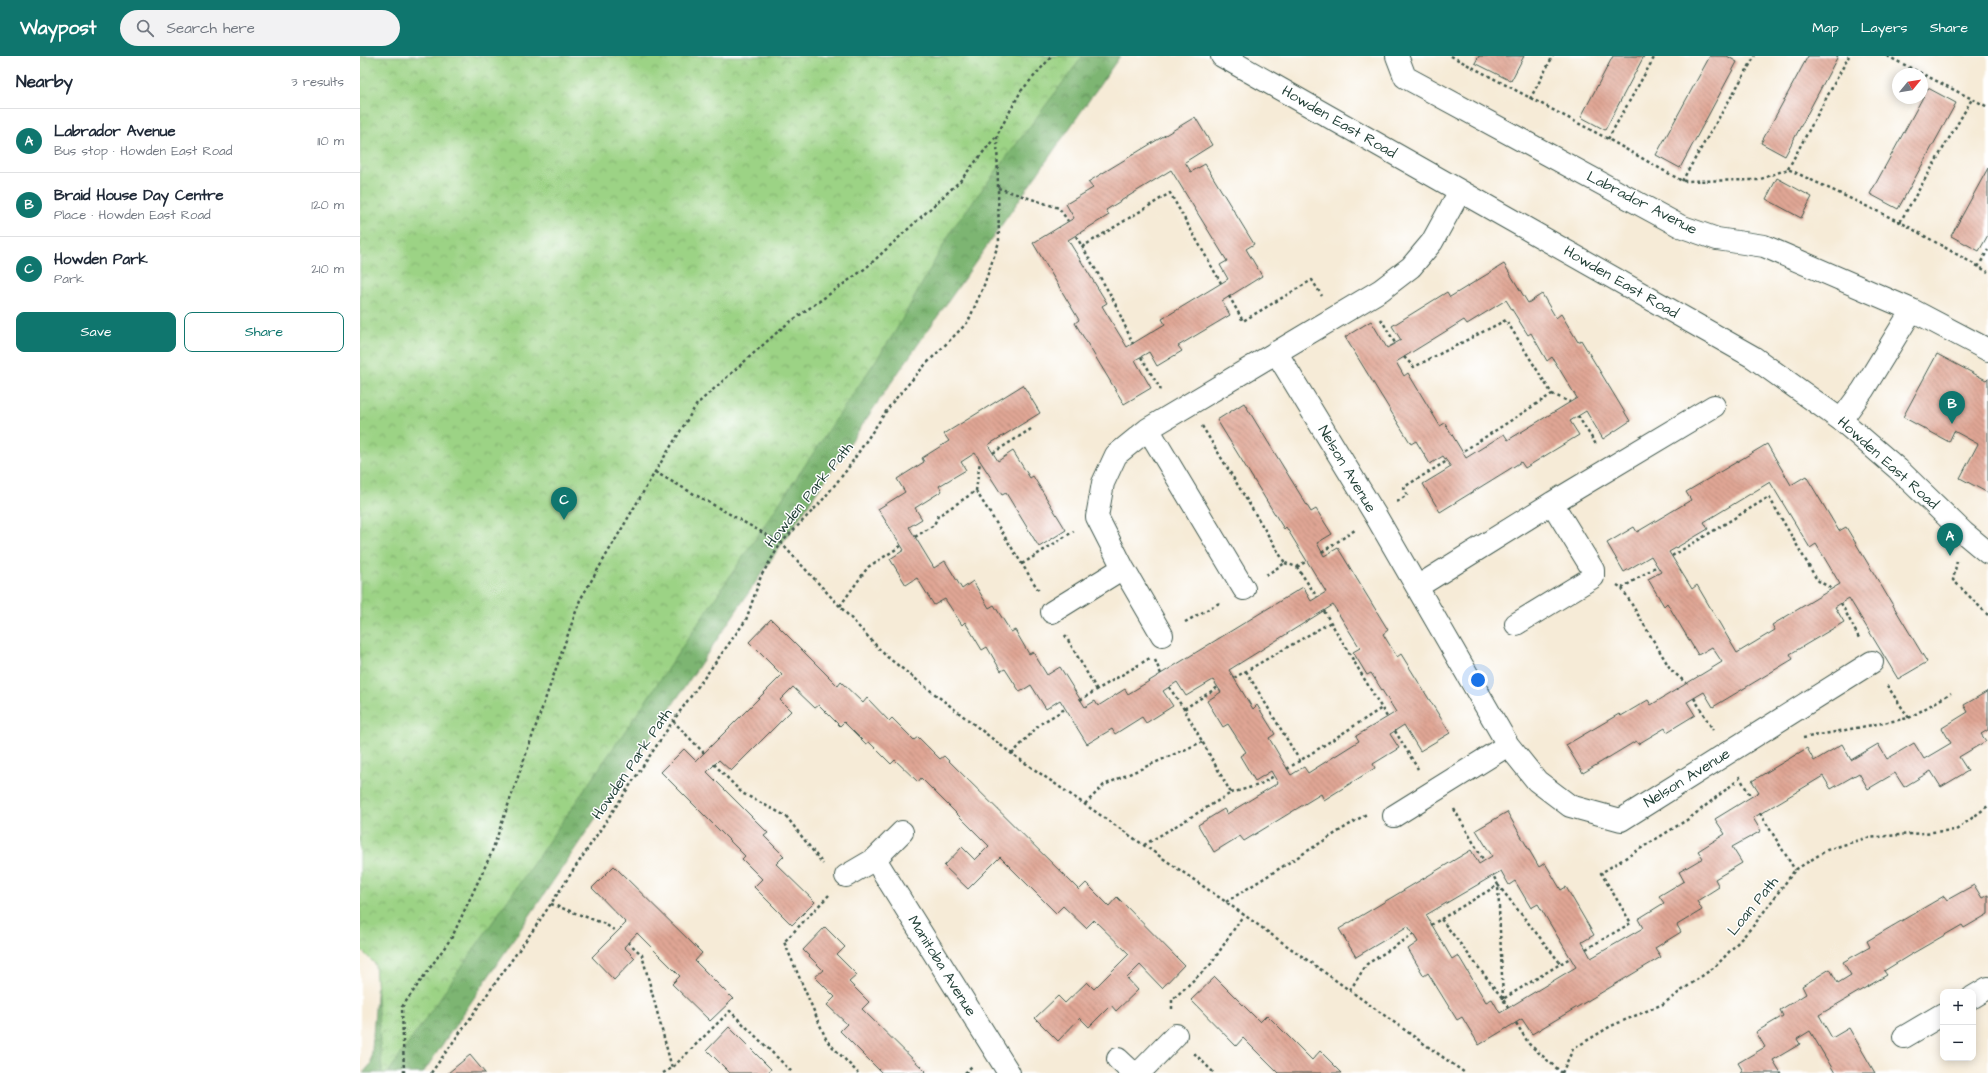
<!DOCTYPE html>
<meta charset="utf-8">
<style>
body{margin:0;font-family:"Architects Daughter",sans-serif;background:#f2f2f3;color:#1f2937}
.controls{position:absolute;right:12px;bottom:12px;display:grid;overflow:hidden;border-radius:8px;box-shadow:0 2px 10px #0003}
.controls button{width:36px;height:36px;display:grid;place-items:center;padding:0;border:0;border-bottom:1px solid #e0e1e3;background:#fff;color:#1f2937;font:20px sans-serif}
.compass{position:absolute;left:1532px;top:12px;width:36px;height:36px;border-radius:50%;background:#fff;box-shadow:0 2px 10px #0003;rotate:60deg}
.you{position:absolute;left:1118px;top:624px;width:14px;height:14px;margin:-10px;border:3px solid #fff;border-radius:50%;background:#1a73e8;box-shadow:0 0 0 6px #1a73e833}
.badge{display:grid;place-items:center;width:26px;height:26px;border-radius:50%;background:#0f766e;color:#fff;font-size:13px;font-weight:700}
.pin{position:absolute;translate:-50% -33px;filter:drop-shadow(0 1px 2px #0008)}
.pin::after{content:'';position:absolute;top:21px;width:14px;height:12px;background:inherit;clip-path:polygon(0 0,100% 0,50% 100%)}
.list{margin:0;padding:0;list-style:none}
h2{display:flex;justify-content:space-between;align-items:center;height:52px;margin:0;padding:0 16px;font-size:17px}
h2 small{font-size:13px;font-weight:400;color:#747a83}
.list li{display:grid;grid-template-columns:26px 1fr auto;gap:12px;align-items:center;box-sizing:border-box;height:64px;padding:0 16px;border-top:1px solid #e0e1e3}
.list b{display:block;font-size:15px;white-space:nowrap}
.list p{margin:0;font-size:13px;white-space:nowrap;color:#747a83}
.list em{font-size:13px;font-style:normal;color:#747a83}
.actions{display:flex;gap:8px;padding:12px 16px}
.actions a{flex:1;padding:9px 0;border:1px solid #0f766e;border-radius:8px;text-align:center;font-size:14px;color:#0f766e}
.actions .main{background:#0f766e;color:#fff}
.icon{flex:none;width:22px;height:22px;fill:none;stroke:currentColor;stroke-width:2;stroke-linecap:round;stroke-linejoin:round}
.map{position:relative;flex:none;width:1628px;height:1017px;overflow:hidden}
header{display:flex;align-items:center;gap:24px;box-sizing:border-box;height:56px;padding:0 20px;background:#0f766e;color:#fff}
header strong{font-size:19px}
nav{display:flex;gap:22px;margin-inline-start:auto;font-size:14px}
.search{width:280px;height:36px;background:#f2f2f3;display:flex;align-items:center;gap:10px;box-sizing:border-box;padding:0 14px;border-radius:22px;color:#747a83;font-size:15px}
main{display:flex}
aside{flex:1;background:#fff}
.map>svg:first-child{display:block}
.forest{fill:url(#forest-crowns);stroke:#4e7953}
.park{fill:url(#park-crowns);stroke:#5e885c}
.building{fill:url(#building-back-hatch);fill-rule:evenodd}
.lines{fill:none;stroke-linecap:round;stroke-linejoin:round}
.minor-casing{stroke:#3f574c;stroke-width:24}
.path{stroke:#3f574c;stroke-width:2.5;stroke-dasharray:3 3;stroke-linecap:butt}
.minor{stroke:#fff;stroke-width:22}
.labels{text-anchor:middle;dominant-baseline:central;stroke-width:3;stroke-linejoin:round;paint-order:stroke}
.street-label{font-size:15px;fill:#1f3d34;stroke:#fff}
</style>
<header>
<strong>Waypost</strong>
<div class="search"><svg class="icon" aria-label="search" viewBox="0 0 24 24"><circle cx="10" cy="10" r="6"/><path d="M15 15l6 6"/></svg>Search here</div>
<nav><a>Map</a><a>Layers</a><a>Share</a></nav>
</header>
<main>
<aside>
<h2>Nearby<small>3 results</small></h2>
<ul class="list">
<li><span class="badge">A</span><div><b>Labrador Avenue</b><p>Bus stop · Howden East Road</p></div><em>110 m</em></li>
<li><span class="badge">B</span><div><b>Braid House Day Centre</b><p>Place · Howden East Road</p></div><em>120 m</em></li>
<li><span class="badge">C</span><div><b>Howden Park</b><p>Park</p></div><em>210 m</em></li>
</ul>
<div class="actions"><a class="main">Save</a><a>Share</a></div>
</aside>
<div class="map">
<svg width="1628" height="1017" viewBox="0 0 1628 1017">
<defs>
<pattern id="forest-crowns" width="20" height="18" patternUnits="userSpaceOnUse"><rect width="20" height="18" fill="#7db572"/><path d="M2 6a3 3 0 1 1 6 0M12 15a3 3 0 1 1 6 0" fill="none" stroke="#66945e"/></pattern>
<pattern id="park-crowns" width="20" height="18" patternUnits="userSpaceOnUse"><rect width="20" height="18" fill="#9cd385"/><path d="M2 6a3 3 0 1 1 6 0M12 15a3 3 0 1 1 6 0" fill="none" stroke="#7fac6e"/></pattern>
<pattern id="building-back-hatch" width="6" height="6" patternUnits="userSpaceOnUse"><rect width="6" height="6" fill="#e0a694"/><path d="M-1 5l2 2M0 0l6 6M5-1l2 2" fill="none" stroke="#b5887a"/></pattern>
</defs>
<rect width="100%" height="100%" fill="#fff"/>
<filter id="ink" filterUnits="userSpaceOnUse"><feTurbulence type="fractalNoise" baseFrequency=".025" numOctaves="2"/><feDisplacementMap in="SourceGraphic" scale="8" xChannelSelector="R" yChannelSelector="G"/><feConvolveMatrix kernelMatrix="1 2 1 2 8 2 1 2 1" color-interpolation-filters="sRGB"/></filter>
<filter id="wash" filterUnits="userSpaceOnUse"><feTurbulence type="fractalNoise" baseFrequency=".012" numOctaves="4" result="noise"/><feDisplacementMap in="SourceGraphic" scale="16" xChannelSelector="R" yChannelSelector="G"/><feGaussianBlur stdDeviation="0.9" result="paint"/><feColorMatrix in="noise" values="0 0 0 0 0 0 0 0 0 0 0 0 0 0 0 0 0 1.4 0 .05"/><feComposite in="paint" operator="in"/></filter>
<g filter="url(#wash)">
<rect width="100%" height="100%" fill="#f6ebd7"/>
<path class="forest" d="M496 0H760L526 334 63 1017H3L11 1008 18 911Z"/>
<path class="park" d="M0 0H723L593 172 535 276 281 652 28 1017H22L15 908 0 893Z"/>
<g id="blocks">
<path class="building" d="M1119 0H1164L1151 25 1115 7Z
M1253 0H1284L1245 74 1221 61Z
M1350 0H1367L1377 6 1320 112 1296 99Z
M1448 0H1478L1425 100 1401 87Z
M1568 32 1596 47 1538 153 1510 138Z
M835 61 852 89 825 106 831 116 845 108 894 188 886 193 902 220 862 245 870 259 818 290 822 295 797 310 789 296 775 304 791 332 764 348 715 267 719 264 673 187 714 162 706 148 733 132 728 126ZM811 114 867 205 860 209 868 223 802 263 805 268 767 291 742 250 747 247 708 184 749 159 746 154Z
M1628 112V179L1619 195 1591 180Z
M1417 122 1452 141 1441 162 1406 143Z
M1144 208 1168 247 1182 238 1196 262 1201 258 1218 286 1221 284 1270 365 1243 383 1226 355 1210 365 1219 379 1165 412 1161 406 1080 456 1063 428 1091 411 1083 400 1070 408 1056 385 1051 388 985 281 1011 265 1027 292 1041 284 1032 270 1087 236 1090 241ZM1146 244 1168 279 1171 277 1187 305 1192 301 1217 342 1148 384 1144 378 1106 402 1085 367 1080 370 1048 317 1044 320 1036 306 1104 264 1107 268Z
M1577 298 1626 324 1628 322V437L1600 422 1618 388 1594 375 1589 386 1543 361Z
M663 329 680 357 628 389 638 405 653 395 670 422 673 420 706 474 679 491 646 437 642 439 615 397 601 406 606 414 579 430 582 435 555 452 562 463 549 471 574 512 585 505 602 533 613 525 629 552 634 549 651 576 655 574 669 598 673 596 687 619 700 611 725 651 735 645 738 650 765 633 768 638 943 531 951 545 966 536 926 471 924 473 857 364 884 347 951 456 956 453 972 478 957 487 964 500 978 492 1028 574 1023 578 1037 601 1041 598 1090 677 1060 695 1044 669 1030 678 1039 692 1013 708 1015 712 964 744 961 738 884 785 880 780 854 796 838 769 864 753 867 758 918 727 911 715 895 725 880 700 886 696 868 668 863 671 847 645 861 636 853 624 826 640 817 626 803 635 813 650 786 667 782 661 755 678 752 673 727 688 700 644 686 653 671 629 660 636 645 613 641 615 627 591 622 594 605 566 602 569 585 543 574 549 557 522 546 529 530 503 544 494 518 453 545 436 537 423 564 406 562 402 589 385 584 378ZM973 549 1000 592 993 596 1007 619 1011 617 1036 656 996 680 999 685 948 717 944 711 931 719 909 682 915 678 897 649 893 653 869 614Z
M1407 388 1431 429 1446 420 1479 475 1486 471 1567 606 1538 623 1489 542 1475 551 1484 566 1430 598 1433 603 1353 651 1344 636 1327 646 1335 659 1307 676 1305 672 1278 688 1276 685 1223 717 1206 689 1259 658 1261 660 1288 644 1291 649 1362 606 1352 591 1338 599 1307 547 1304 550 1288 523 1301 516 1291 500 1264 516 1247 487 1274 471 1277 476 1331 444 1326 436ZM1410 426 1450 492 1456 488 1480 528 1412 569 1415 574 1377 597 1337 529 1332 533 1309 496 1348 473 1344 466Z
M411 563 478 630 481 626 503 647 507 642 529 665 532 662 554 684 558 681 580 703 584 700 719 834 726 827 749 850 757 841 824 909 802 932 780 909 767 922 778 934 756 955 751 949 729 971 720 962 698 985 675 962 698 940 705 947 727 926 734 933 769 898 734 864 726 872 703 850 696 857 640 801 608 833 584 810 602 791 615 804 629 790 561 722 558 726 535 704 531 708 509 686 506 688 484 666 480 670 459 649 455 652 433 631 420 644 431 655 371 715 359 704 347 716 408 777 404 780 424 800 416 808 455 846 432 869 394 831 402 823 382 803 385 800 301 716 324 693 336 705 422 619 389 586Z
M1628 635V674L1621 678 1626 685 1599 701 1608 715 1581 731 1571 715 1544 731 1535 717 1508 733 1499 717 1471 733 1463 720 1393 762 1401 775 1372 791 1382 807 1355 823 1359 831 1337 845 1342 854 1317 869 1321 876 1295 892 1301 901 1172 978 1162 963 1119 989 1102 961 1097 964 1068 917 1064 920 1048 893 1058 886 1048 870 996 901 979 873 1111 794 1119 808 1132 800 1116 774 1147 756 1179 811 1185 807 1201 834 1206 831 1234 879 1222 886 1231 902 1283 872 1278 863 1304 847 1299 840 1324 825 1319 816 1343 802 1338 795 1365 778 1355 763 1399 736 1392 725 1447 692 1454 705 1482 688 1491 704 1518 688 1527 703 1554 687 1564 703 1591 687 1582 672 1608 656 1604 649ZM1141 815 1149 829 1155 825 1171 852 1178 848 1216 911 1140 957 1132 943 1126 946 1098 899 1092 903 1066 859Z
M254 810 342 897 335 905 373 943 350 965 312 928 320 920 277 877 264 891 275 902 254 924 232 901 266 867 232 832Z
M1614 829 1622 842 1628 839V858L1604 872 1602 869 1550 899 1524 915 1527 919 1459 959 1472 982 1489 972 1515 1017H1475L1450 975 1437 983 1440 988 1413 1004 1421 1017H1380L1383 1015 1378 1007 1405 991 1396 976 1423 960 1420 954 1446 938 1442 930 1470 913 1478 927 1491 919 1483 906 1510 891 1507 885 1584 840 1587 844Z
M465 871 485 891 477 899 497 919 489 926 509 946 502 953 567 1017H522L480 975 487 968 467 949 475 941 455 921 463 914 443 894Z
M855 921 900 966 907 959 952 1004 960 995 982 1017H918L883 982 876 990 831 944Z
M369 971 411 1013 408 1017H370L347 994Z
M110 999 125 1017H88Z"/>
</g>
</g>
<g filter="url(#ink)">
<use href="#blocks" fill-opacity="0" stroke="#3f574c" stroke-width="1"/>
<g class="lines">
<defs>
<path id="minor" d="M862 0 1393 301 1481 364 1538 413 1604 477 1628 497
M1037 0 1045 21 1320 170 1357 183 1404 190 1552 254 1503 334 1481 364
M1552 254 1628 294
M916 296 1016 460 1148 689 1177 725 1210 750 1261 764 1512 606
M788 373 884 533
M1057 531 1192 447 1354 350
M692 556 763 512
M1156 568 1233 521V514L1192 447
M802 579 763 512 737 461 743 427 756 399 788 373 1021 234 1051 211 1072 186 1100 135
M1034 760 1148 689
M515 803 542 776
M486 820 515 803 649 1017
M1613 941 1628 932
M1544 981 1583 958
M758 1003 773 1017
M779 1017 816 979"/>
</defs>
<use href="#minor" class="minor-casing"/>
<path class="path" d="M1091 0 1248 83 1322 125 1398 124 1428 113 1540 166 1628 216
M1527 0 1628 51
M1170 43 1193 0
M1248 83 1295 0
M1428 113 1489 0
M1322 125 1395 0
M638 132 699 152 708 165
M1540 166 1612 43
M716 180 754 245 773 288
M722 191 810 137 861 227
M1618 211 1628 194
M869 240 883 265 952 224 962 240
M1021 263 1035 287
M781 301 801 334
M1044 301 1054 311 1146 264 1192 338 1102 396
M1192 338 1210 346
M1218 360 1237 390
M842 370 925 507 906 519
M633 397 671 373
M295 416 421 487 526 600 652 698 866 846 1105 1017
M616 435 620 405
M1037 446 1047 439 1044 431 1087 405
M555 481 574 469 578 460 616 435 679 535
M962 496 995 474
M1312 500 1409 441 1457 524 1472 533
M1597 505 1593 524 1628 559
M925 507 937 511 957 541
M662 508 714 475
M937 511 947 505
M1257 529 1262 532 1311 614 1326 627
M1262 532 1297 510
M1481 547 1500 584
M480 550 508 511 541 490
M964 555 1027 661
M825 566 861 546
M705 579 737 634
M795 604 801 618
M886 615 940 705
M874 622 971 566
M809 631 824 653
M1334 642 1353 674
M720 644 790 602
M1549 662 1591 637
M313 665 344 697
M1035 675 1058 713
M1443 682 1549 662 1526 628
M652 698 680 668 705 653
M354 708 382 737 426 760 463 808
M927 713 1022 652
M1379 720 1391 741
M871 737 899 729 914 720
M725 748 744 729 842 686
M1094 753 1124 805
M1400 757 1435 814
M784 789 871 737 824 653 858 631
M469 839 424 886 467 985 498 1017
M866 846 1008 757
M191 848 245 868 257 876
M1081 863 1138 829 1133 819
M1071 869 1081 863 1143 943
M268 886 282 899 312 1012 370 955 433 1017
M1226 893 1271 867 1241 817 1330 762 1378 724
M990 934 1007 908 1054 878
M1143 943 1138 829 1201 908
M1148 952 1143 943 1210 902
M812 953V944L851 908 884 858
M1156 967 1169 988 1202 1017
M834 997 854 1017
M44 1017 42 951 92 881 131 798 220 544 295 416 337 348 423 271 506 212 600 125 637 79
M71 1017 176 870 313 665 386 564 401 520 421 487 461 446 486 415 531 348 565 309 608 266 624 229 639 186 637 79 661 35 692 0
M303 1017 312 1012
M605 1017 613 1009
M1202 1017 1213 993 1251 970 1303 948 1356 910 1394 869 1435 814 1467 794 1506 782 1596 774 1628 750"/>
<use href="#minor" class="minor"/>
</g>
</g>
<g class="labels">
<g class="street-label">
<text transform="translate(979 66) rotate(30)">Howden East Road</text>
<text transform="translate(1282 147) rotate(27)">Labrador Avenue</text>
<text transform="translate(1261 226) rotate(30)">Howden East Road</text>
<text transform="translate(1528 407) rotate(42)">Howden East Road</text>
<text transform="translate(987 413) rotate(59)">Nelson Avenue</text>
<text transform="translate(449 439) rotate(-51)">Howden Park Path</text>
<text transform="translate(272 708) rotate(-56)">Howden Park Path</text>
<text transform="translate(1327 722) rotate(-32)">Nelson Avenue</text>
<text transform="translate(1393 850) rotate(-51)">Loan Path</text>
<text transform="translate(582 910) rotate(58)">Manitoba Avenue</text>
</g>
</g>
</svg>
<div class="controls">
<button>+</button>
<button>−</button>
</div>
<svg class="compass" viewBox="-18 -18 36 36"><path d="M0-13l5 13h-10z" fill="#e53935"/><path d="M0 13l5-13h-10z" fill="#747a83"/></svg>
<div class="you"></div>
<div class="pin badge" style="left:1590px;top:500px">A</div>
<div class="pin badge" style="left:1592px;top:368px">B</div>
<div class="pin badge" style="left:204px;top:464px">C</div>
</div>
</main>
